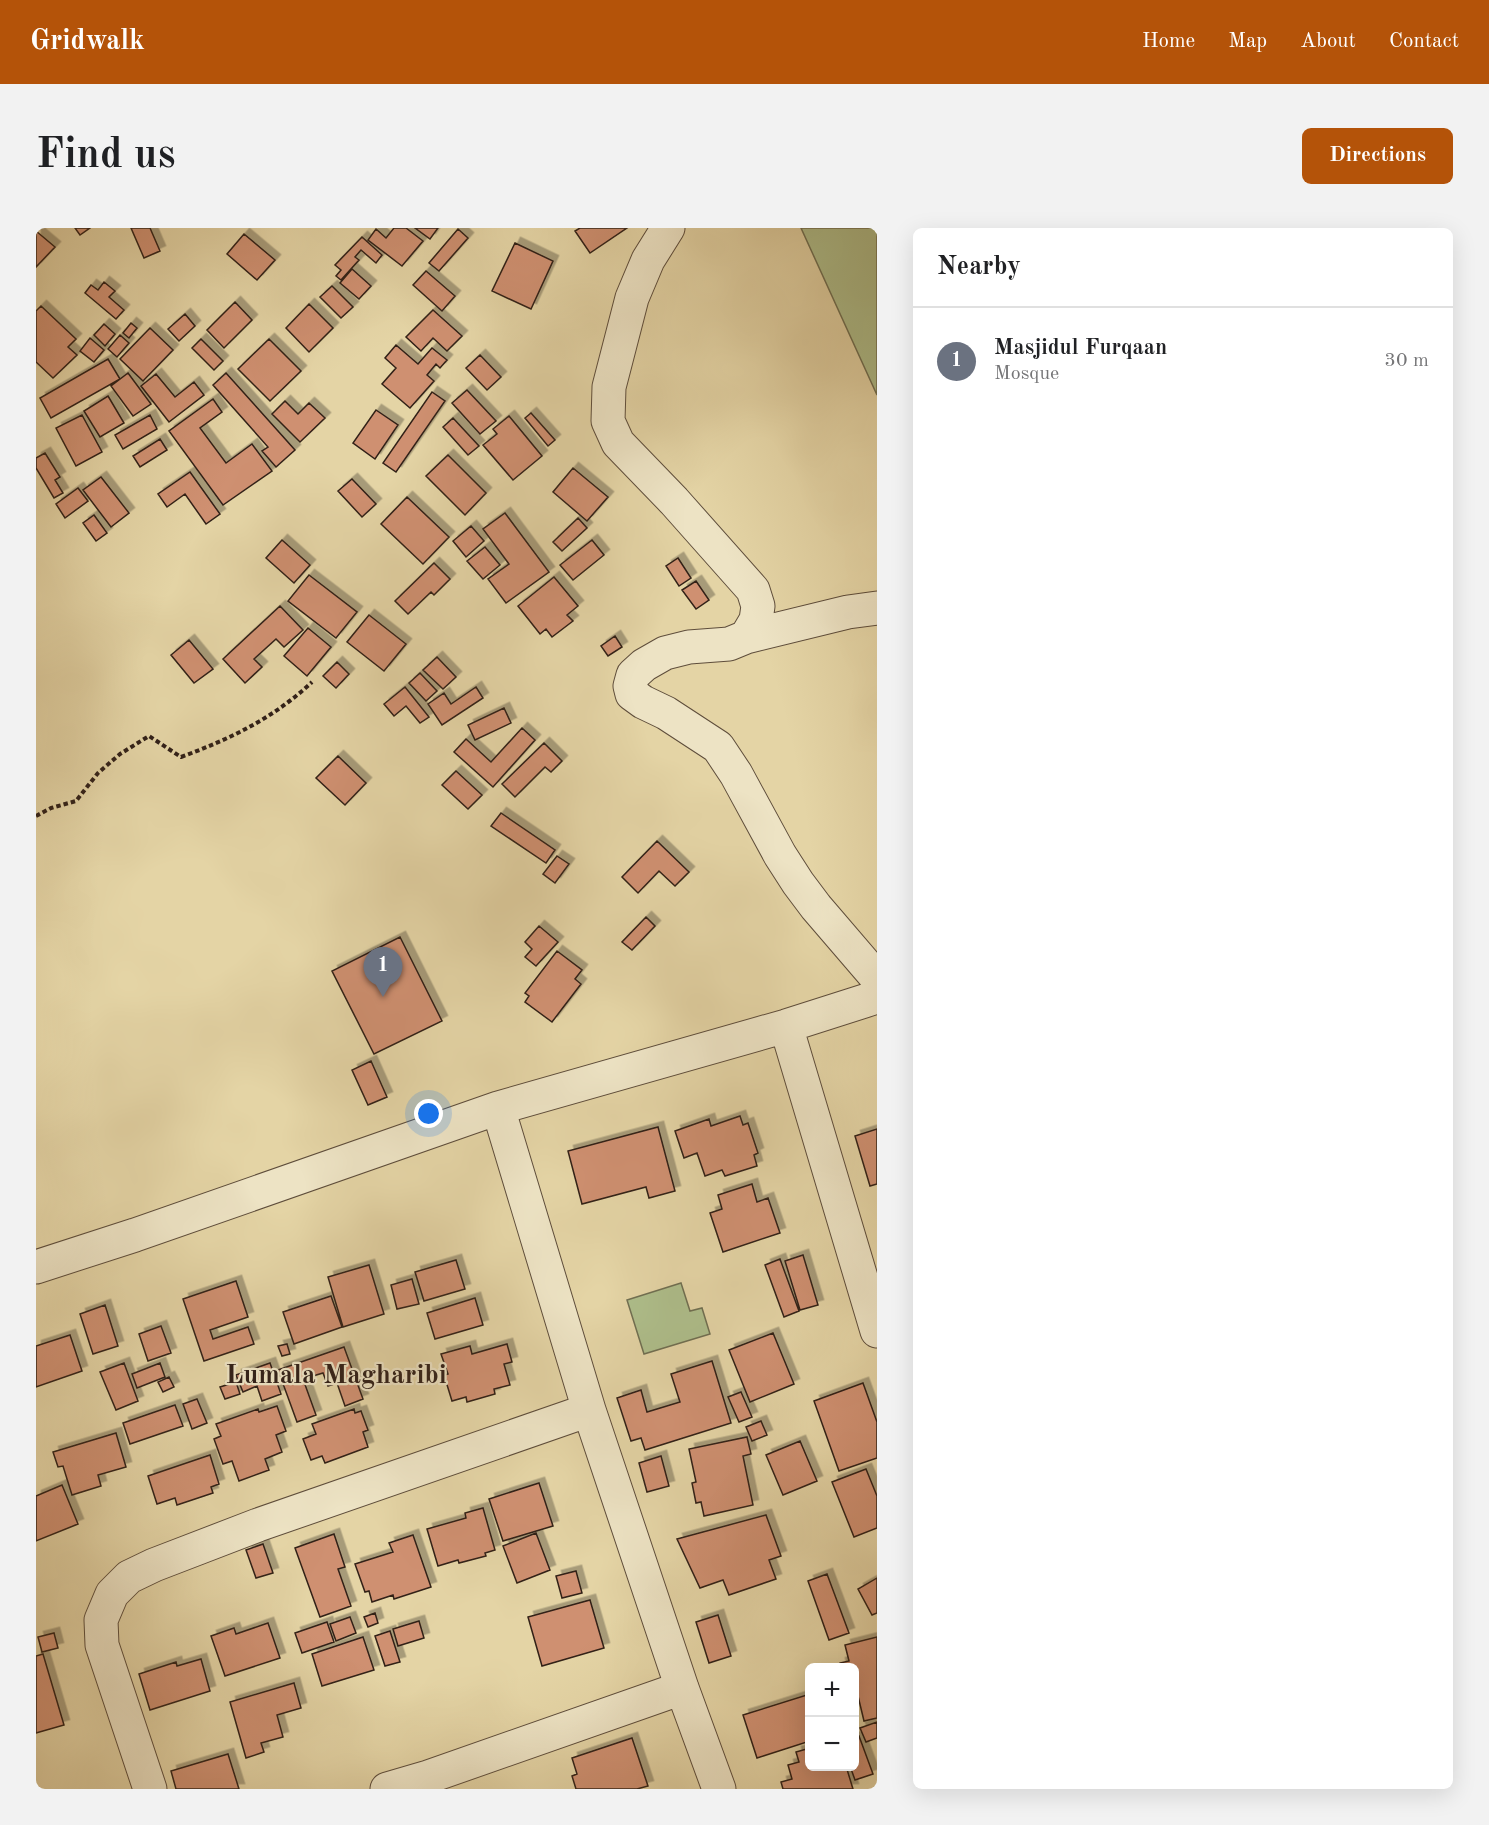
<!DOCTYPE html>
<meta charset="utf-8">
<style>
body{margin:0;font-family:"Old Standard TT",serif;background:#f2f2f2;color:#202124}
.controls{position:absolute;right:18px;bottom:18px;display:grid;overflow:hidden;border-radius:9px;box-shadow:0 6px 24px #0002}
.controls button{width:54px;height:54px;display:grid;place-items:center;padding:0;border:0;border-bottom:2px solid #e0e0e0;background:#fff;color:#202124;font:30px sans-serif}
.you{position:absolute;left:393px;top:886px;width:21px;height:21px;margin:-15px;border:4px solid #fff;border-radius:50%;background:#1a73e8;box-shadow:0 0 0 9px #1a73e833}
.badge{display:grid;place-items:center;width:39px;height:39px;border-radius:50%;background:#b45309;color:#fff;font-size:20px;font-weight:700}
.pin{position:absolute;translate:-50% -50px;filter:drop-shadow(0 2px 3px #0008)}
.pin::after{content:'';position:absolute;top:32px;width:21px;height:18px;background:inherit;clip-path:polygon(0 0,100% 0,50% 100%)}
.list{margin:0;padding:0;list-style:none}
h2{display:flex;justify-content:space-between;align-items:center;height:78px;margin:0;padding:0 24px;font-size:26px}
h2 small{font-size:20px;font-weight:400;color:#757577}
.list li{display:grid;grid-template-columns:39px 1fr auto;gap:18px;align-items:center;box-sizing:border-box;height:108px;padding:0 24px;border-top:2px solid #e0e0e0}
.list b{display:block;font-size:22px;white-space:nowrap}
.list p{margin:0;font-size:20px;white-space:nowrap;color:#757577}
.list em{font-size:20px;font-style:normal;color:#757577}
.map{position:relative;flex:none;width:841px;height:1561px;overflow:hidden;border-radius:9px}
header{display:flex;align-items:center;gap:36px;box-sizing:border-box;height:84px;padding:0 30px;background:#b45309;color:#fff}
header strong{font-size:28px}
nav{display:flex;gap:33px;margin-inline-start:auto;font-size:21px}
.intro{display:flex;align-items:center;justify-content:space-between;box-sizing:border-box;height:144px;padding:0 36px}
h1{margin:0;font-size:42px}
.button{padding:15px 27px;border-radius:9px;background:#b45309;color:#fff;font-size:21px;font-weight:700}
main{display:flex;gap:36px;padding:0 36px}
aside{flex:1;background:#fff;border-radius:9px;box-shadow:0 6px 24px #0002}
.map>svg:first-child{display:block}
.green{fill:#aebe8b;stroke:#706f52;stroke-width:1.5}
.building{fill:#cf9071;stroke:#312018;stroke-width:1.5;filter:url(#shadow)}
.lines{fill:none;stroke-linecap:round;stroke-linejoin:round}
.minor-casing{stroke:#5e4d3b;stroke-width:35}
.path{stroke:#312018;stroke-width:4;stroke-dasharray:4.5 3;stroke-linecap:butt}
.minor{stroke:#ede3c4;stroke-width:33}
.labels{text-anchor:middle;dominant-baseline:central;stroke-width:4.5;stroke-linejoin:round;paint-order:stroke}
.quarter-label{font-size:27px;font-weight:bold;fill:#312018;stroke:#ede3c4}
</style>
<header>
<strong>Gridwalk</strong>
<nav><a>Home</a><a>Map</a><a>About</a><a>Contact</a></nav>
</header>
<div class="intro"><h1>Find us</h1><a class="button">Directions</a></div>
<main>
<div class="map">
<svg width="841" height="1561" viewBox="0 0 841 1561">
<defs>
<filter id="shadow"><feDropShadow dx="5.5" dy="-5.5" stdDeviation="0" flood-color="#0004"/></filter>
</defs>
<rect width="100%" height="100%" fill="#e4d4a5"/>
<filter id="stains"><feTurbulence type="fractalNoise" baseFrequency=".00333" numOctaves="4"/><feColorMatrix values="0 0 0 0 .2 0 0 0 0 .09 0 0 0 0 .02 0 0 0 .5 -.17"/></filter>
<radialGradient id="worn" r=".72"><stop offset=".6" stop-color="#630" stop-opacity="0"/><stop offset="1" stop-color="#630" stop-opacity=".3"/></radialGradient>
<path class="green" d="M765 0H841V167Z
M645 1055 654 1083 666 1080 674 1106 608 1126 591 1072Z"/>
<path class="building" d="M39 0H54L44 7Z
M95 0H114L124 23 108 30Z
M358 0H370L387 13 366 38 332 12 340 1 350 10Z
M379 0H402L394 11Z
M544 0H591L554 25 539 3Z
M422 1 432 10 403 43 393 35Z
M0 3 19 19 0 39Z
M208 6 239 32 221 52 191 26Z
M326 9 346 27 340 35 325 22 319 29 323 32 305 52 300 48 305 42 299 37Z
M479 15 517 33 495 81 456 63Z
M316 41 335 58 323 71 304 55Z
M390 43 419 68 406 83 377 57Z
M68 54 79 63 73 69 88 82 80 91 49 65 55 57 62 62Z
M296 58 317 79 305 90 284 69Z
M199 74 216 92 188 120 171 102Z
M273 76 297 100 273 124 250 100Z
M5 78 40 111 32 119 41 127 17 150 0 134V83Z
M397 82 426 108 411 123 397 110 385 123 370 109Z
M149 86 159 98 143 113 132 101Z
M95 95 101 100 93 110 87 105Z
M68 96 79 106 69 118 58 107Z
M114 100 137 122 107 153 84 131Z
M84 107 93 115 81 129 72 121Z
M54 110 68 122 58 134 44 123Z
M165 111 187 133 178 142 156 120Z
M233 111 265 143 234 173 202 141Z
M360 117 382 136 396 120 411 132 404 140 400 136 391 147 398 153 374 180 346 156 360 140 349 130Z
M444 127 465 149 451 162 430 140Z
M72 131 84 151 15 190 4 170Z
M92 145 115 176 97 188 75 158Z
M190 145 259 222 240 239 226 223 232 219 177 157Z
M120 146 139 169 158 154 168 167 133 194 105 158Z
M431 162 460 193 444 206 416 175Z
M396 164 409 173 360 244 347 235Z
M72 168 88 195 64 209 48 183Z
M177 171 186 184 164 200 190 235 216 216 236 243 187 277 133 203Z
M249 173 262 186 273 175 289 190 264 214 236 186Z
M340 182 362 197 339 231 317 215Z
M495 185 519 212 512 218 489 190Z
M46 187 66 224 40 238 20 200Z
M114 187 121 201 87 221 79 207Z
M473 188 506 228 477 252 447 217 461 206 457 201Z
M417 190 443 218 432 227 407 199Z
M124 211 131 222 104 239 97 228Z
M9 225 24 249 19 252 27 265 18 270 0 240V230Z
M412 227 450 265 429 287 390 248Z
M537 240 572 269 551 293 517 264Z
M154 244 184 286 170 296 149 266 131 279 122 266Z
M65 249 93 285 75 299 47 262Z
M316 251 340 276 326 289 302 263Z
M42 260 52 273 29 290 20 276Z
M371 269 413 309 387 336 345 296Z
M469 285 513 344 470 375 452 351 473 336 447 301Z
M58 287 71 305 60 313 47 295Z
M542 290 551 300 526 323 517 314Z
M435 298 448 313 430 329 417 313Z
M246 312 274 337 258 355 230 330Z
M556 312 568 327 537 352 524 337Z
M449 319 464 337 447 351 431 333Z
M642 330 655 350 643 358 630 338Z
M398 335 414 351 398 367 395 364 372 386 359 373Z
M273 347 321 384 300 410 252 373Z
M518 349 542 378 531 387 537 393 516 409 510 401 504 406 482 378Z
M660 353 673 372 660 381 646 362Z
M244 378 267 402 248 419 240 411 218 431 226 439 209 455 187 431Z
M333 387 370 416 348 443 311 414Z
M272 400 295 419 271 448 248 428Z
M579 408 586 419 572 428 565 418Z
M153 412 177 441 158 455 135 427Z
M401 429 420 449 407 461 387 442Z
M301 434 313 446 300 460 287 448Z
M384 445 401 463 390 473 373 455Z
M369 459 393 489 384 495 370 478 358 488 348 476Z
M440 459 447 470 406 497 392 476 408 465 415 476Z
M468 480 475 495 439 512 432 497Z
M486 500 499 512 457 559 418 524 430 511 455 534Z
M508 515 526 533 515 544 509 539 479 569 466 556Z
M302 528 330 555 309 577 280 550Z
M420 543 446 567 432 581 406 557Z
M465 585 519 622 510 635 455 598Z
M621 613 653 644 639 658 623 643 602 665 586 649Z
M521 628 533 636 519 655 507 646Z
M610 689 619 698 596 722 586 714Z
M503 698 522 714 500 738 489 729 496 721 489 714Z
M364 709 406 793 338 826 296 743Z
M521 723 546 742 539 751 545 756 516 794 489 774 493 768 489 765Z
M335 833 351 869 332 877 316 842Z
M704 888 707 897 712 895 722 925 718 927 721 938 689 948 686 942 669 948 661 925 648 930 639 903 673 891 675 898Z
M622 899 639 963 613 970 610 959 546 976 532 923Z
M841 901V956L834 958 819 908Z
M716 956 721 974 732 970 744 1005 687 1024 674 985 686 981 682 967Z
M767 1027 782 1077 764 1082 749 1033Z
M744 1031 763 1083 748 1089 729 1037Z
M420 1032 429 1061 388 1073 379 1044Z
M333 1037 348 1086 307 1099 292 1049Z
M376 1051 383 1076 361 1081 355 1057Z
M200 1053 212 1089 174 1102 177 1111 212 1099 218 1116 168 1133 147 1071Z
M295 1068 306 1099 258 1116 247 1084Z
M439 1070 447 1097 399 1111 391 1085Z
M69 1077 82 1118 57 1126 44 1086Z
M125 1098 135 1125 112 1133 103 1106Z
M737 1105 758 1156 714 1174 693 1122Z
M34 1107 46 1143 0 1159V1118Z
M251 1116 254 1126 246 1128 242 1118Z
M471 1116 476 1134 468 1136 474 1157 458 1161 459 1166 431 1174 430 1169 416 1173 408 1147 412 1146 405 1126 434 1118 436 1126Z
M308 1119 327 1171 309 1178 301 1155 292 1158 287 1145 267 1151 280 1187 261 1194 242 1142Z
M676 1133 695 1195 609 1222 605 1210 595 1213 581 1170 605 1162 611 1184 644 1174 635 1146Z
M88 1135 102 1173 80 1182 64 1144Z
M124 1135 129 1149 101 1160 96 1146Z
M234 1135 245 1166 226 1173 221 1158 207 1164 200 1147Z
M133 1149 138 1159 127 1164 122 1154Z
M200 1154 204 1166 189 1171 184 1159Z
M827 1155 841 1194V1230L803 1243 778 1173Z
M705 1164 716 1189 703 1194 692 1169Z
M161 1171 171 1195 156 1201 147 1176Z
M139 1177 147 1198 94 1216 87 1195Z
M241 1178 250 1203 240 1207 246 1224 229 1231 233 1242 203 1253 196 1233 187 1236 178 1211 185 1208 180 1196 222 1181 223 1184Z
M318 1181 319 1185 325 1183 332 1202 327 1204 332 1219 289 1235 286 1228 275 1232 267 1211 280 1206 276 1196Z
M725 1193 731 1207 716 1213 710 1199Z
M80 1205 90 1239 62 1247 65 1258 36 1267 27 1238 22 1239 17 1224Z
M711 1209 715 1226 707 1228 717 1277 668 1288 665 1274 660 1275 656 1255 660 1254 653 1221Z
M764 1213 781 1253 747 1267 730 1227Z
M174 1227 183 1256 175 1259 177 1265 141 1277 139 1270 121 1276 112 1248Z
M625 1228 633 1258 611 1264 603 1235Z
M830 1241 841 1268V1300L818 1309 796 1254Z
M503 1255 517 1298 467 1313 453 1271Z
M26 1257 42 1296 0 1313V1268Z
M447 1280 459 1322 449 1325 450 1328 423 1335 422 1332 402 1338 391 1301 430 1290 429 1285Z
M730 1287 745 1328 733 1332 740 1351 693 1367 687 1352 664 1360 641 1311Z
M500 1305 514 1342 481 1355 467 1318Z
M298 1306 309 1339 302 1341 315 1378 284 1389 259 1320Z
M377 1307 395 1359 358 1371 357 1367 336 1374 333 1363 329 1364 319 1336 357 1324 353 1315Z
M227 1316 237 1345 220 1350 210 1322Z
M540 1343 546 1365 526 1370 520 1348Z
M791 1346 813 1405 793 1412 772 1353Z
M841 1350V1385L836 1387 822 1361Z
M554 1372 568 1420 506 1438 492 1389Z
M339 1385 342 1395 332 1399 328 1389Z
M682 1387 695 1428 673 1435 660 1394Z
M314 1389 320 1405 300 1413 294 1396Z
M383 1393 388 1410 362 1418 357 1401Z
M291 1394 298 1414 266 1425 259 1405Z
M232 1395 244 1430 189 1448 175 1408 198 1400 200 1406Z
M354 1403 364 1434 349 1438 339 1408Z
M18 1405 22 1420 6 1424 2 1409Z
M327 1409 338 1442 286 1458 276 1426Z
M841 1409V1490L828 1493 822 1468 818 1469V1440H805L804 1435 813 1433 809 1417Z
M7 1426 28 1497 0 1505V1428Z
M165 1431 174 1463 114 1482 103 1446 140 1434 141 1438Z
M258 1455 265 1480 241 1487 247 1509 225 1515 228 1524 210 1530 194 1474Z
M774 1466V1513L721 1530 707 1487Z
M841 1494V1510L830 1514 824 1500Z
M823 1508 837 1546 819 1552 814 1538H818V1510Z
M596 1510 612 1558 601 1561H540L536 1548 541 1546 536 1530Z
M774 1520V1538H810L817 1561H747L745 1554 756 1551 752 1537 763 1534 760 1524Z
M192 1526 203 1561H140L135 1543Z"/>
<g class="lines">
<defs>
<path id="minor" d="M632 0 612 32 596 70 573 159 572 193 582 215 638 273 717 362 722 378 720 392 710 409 693 416 653 419 629 425 608 437 597 447 594 458 596 466 607 474 630 485 682 519 700 546 744 627 762 655 780 679 841 750
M710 409 812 384 841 380
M750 798 841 1103
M462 880 553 1182 646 1460 683 1561
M0 1039 99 1007 462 880 750 798 841 769
M114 1561 66 1417 65 1392 76 1366 93 1349 118 1337 222 1297 553 1182
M351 1561 392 1549 646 1460"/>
</defs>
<use href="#minor" class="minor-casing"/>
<path class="path" d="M0 588 15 580 40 573 62 545 84 526 113 508 145 529C194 511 238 490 276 454"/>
<use href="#minor" class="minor"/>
</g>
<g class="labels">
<g class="quarter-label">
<text x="300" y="1147">Lumala Magharibi</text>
</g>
</g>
<rect width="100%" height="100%" filter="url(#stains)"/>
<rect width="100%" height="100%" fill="url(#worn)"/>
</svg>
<div class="controls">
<button>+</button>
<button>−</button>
</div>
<div class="you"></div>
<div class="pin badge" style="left:347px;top:769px;background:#6b7280">1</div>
</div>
<aside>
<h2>Nearby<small></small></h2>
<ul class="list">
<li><span class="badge" style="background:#6b7280">1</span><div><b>Masjidul Furqaan</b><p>Mosque</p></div><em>30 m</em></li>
</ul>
</aside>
</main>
